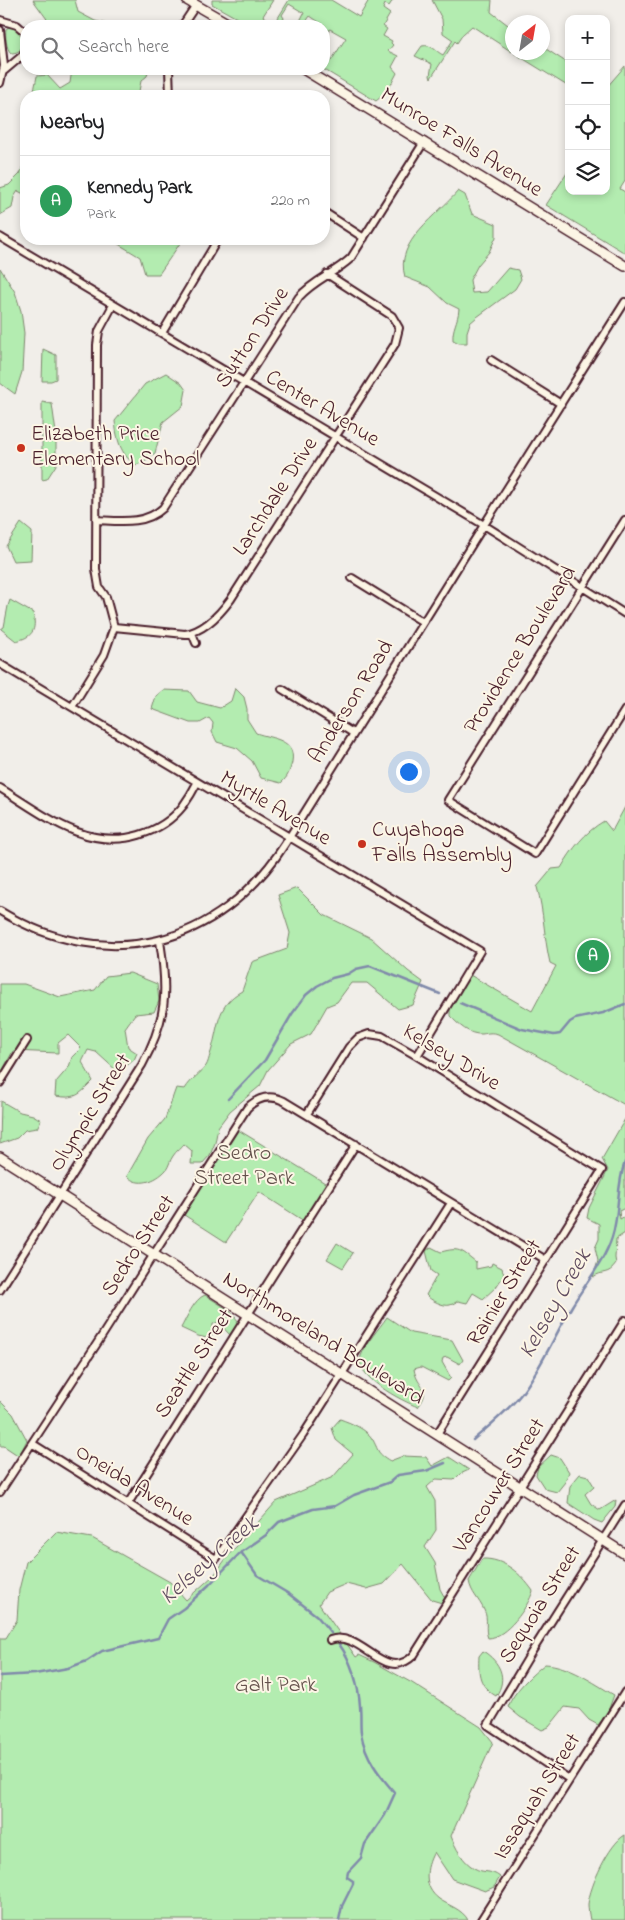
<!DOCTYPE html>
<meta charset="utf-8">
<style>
body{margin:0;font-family:"Indie Flower",sans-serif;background:#f6f6f6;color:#202124}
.controls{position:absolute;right:15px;top:15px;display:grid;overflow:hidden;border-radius:10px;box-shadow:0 2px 8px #0003}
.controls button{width:45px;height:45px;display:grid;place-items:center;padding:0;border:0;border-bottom:1px solid #e0e0e0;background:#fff;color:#202124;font:25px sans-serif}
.compass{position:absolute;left:505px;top:15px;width:45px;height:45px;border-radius:50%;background:#fff;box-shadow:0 2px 8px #0003;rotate:31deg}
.you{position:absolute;left:408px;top:771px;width:18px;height:18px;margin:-12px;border:4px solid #fff;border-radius:50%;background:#1a73e8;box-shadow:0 0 0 8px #1a73e833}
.badge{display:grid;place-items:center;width:32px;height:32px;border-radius:50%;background:#c8321e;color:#fff;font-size:16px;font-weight:700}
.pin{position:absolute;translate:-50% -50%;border:2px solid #fff;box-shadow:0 1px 5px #0006}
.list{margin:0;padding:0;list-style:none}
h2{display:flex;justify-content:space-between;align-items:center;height:65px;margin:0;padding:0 20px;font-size:21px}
h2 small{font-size:16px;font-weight:400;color:#757577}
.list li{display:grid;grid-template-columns:32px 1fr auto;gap:15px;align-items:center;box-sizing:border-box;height:90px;padding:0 20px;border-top:1px solid #e0e0e0}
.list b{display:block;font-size:19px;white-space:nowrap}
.list p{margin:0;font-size:16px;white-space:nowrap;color:#757577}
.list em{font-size:16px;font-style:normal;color:#757577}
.icon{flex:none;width:28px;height:28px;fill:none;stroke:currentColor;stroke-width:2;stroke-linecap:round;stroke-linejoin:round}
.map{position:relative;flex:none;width:625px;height:1920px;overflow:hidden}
.search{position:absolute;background:#fff;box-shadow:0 2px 8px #0003;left:20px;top:20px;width:310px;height:55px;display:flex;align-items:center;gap:12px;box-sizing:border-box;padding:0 18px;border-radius:20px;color:#757577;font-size:19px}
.panel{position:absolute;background:#fff;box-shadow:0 2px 8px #0003;left:20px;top:90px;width:310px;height:155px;border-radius:20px}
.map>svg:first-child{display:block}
.green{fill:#b3ecb0;stroke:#7e866e}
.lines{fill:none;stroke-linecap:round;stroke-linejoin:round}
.stream{stroke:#808aaa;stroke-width:2.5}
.street-casing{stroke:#4a1f2b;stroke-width:10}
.secondary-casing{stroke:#4a1f2b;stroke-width:12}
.street{stroke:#fcf5e5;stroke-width:6}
.secondary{stroke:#fcf5e5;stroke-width:9}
.poi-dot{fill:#c8321e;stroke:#fcf5e5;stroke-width:2}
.labels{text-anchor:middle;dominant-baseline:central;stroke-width:4;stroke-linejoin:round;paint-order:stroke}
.street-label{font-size:22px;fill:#4a1f2b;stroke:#fcf5e5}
.poi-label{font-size:22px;fill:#4a1f2b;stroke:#fcf5e5;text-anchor:start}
.park-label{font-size:22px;fill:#64524c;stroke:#fcf5e5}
.water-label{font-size:24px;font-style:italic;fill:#604c60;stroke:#fcf5e5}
</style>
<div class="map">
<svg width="625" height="1920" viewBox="0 0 625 1920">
<rect width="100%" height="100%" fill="#f1eee9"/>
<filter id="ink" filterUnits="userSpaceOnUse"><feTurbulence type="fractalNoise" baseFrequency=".02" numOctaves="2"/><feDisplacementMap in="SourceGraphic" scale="10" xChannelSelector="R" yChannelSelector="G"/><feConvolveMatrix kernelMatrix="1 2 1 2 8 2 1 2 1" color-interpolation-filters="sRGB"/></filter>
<g filter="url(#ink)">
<path class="green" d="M33 0H75L78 12 95 21 116 26H52Z
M212 0H273L263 16 269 21 266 26H251L212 4Z
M289 0H331L359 17 369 0H393L389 6 385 4 383 9 390 14 383 26 387 29 383 36 392 41 391 43 393 45 388 51 398 56 392 67 397 73 387 92 376 101 323 69 326 61H331L346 38 330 29 324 38 325 26 310 16 303 26H291L295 23 298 25 304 13 289 4 282 15 284 18 282 24 278 23 276 26H273Z
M432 0H492L491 12 512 28V52L472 26 463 34 457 43 455 41 431 78 430 76 432 64 415 56 422 46C432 44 435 51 443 55L453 40 443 33 442 19Z
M10 26C27 29 29 53 11 53 6 49 5 35 6 29Z
M543 47 569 64V87L514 53 542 52Z
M625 66V181L620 189 625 192V253L546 205 569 170V191H606V88Z
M72 69H149L147 76 141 81 138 96H43L42 93 34 91 37 76 47 75 60 89 70 83Z
M26 128V195L18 191 14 197 12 208 0 215V188L9 185 20 174 25 160 23 141Z
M458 191 465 195 472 214 496 224V237L489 252 478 265 470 280 472 293 487 292 508 268 518 270 521 279 515 289 477 317 470 323 467 332V343H459L453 340C452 328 458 322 459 309L447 303 430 287 405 277C394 241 438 215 458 191Z
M110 239H183L159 274H145L140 257Z
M0 268 15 292 21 311 24 333 22 372 15 394 0 383Z
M43 349 56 355V379L51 381H42Z
M166 373 181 383 186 390 183 406 163 422 155 453 142 463 135 465C120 453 117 440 115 421L145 384Z
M42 402 52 404 56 433V465L47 479 42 480Z
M21 523 32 532 31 560 13 561 6 546Z
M10 600 33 613C37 631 32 637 16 641L1 629 4 627 8 606Z
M235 688 244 697 247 709V719L256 733C273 739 296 739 292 762 290 771 288 777 281 783L261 778 252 761 237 748 217 742 212 732 213 723 209 718 200 723H190L152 709 156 696 163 690 189 691 197 702 220 708 231 701Z
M625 807V1105L498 1034C491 1032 489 1033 482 1034 469 1035 459 1025 450 1016V1009L470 975 532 1011 556 966 550 963C544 938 544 912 537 887L552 869 561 868C572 849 585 832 604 821L612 831Z
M297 888 324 915 371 938 408 971 423 982 413 1005 398 1009 367 983H351L337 1002 327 1006 311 1034 291 1044 268 1070 260 1086 230 1111 218 1127 215 1143 210 1155 202 1164H191L192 1151 184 1144C181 1148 176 1151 173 1156 170 1160 169 1166 166 1170 156 1181 138 1188 127 1176L148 1139 165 1119 176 1088 185 1089C191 1079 200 1074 206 1066 208 1063 209 1058 210 1055 219 1029 215 1005 242 991L252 962 287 949 290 933 278 895Z
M130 973 157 984 159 1001 154 1012 135 1014 125 1028 128 1047 137 1053 134 1060 118 1072 96 1052 88 1050 82 1062 93 1081C78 1096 76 1099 55 1096L56 1082 69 1067 72 1057 81 1048 68 1035 58 1043V1053L13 1051 1 1073 0 1072V984H24L60 997 95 990 106 976Z
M1 1101 20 1112 33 1115 41 1120 37 1128 25 1130 17 1138 0 1144Z
M625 1119V1208L619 1211 620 1219 625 1216V1233L616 1239 615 1258 616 1264C608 1276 603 1270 593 1277L598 1261 595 1248 599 1239V1224L587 1218 589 1208 608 1170 602 1159Z
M235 1128 330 1186 307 1223 259 1192 226 1242 181 1213Z
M337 1243 353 1253 343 1268 327 1259Z
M431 1247 441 1252C459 1247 461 1250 476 1262V1269L491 1266 492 1263 502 1268 504 1275 496 1287 483 1299 473 1293 467 1303 458 1301C456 1302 453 1304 450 1305 444 1307 430 1300 426 1295L437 1275 431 1271 426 1251Z
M205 1295 229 1310 239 1322 235 1330 230 1335 218 1322 213 1324V1335L207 1338 198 1336 181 1328C186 1319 194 1299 205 1295Z
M387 1317 411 1333 452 1340 463 1360 460 1364 447 1357 443 1358 442 1362 451 1378 448 1381 421 1367 414 1369C417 1388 433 1388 418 1407 402 1401 353 1376 361 1356 366 1342 379 1329 387 1317Z
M0 1401 13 1414 27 1440 19 1456 4 1446H0Z
M340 1419C351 1423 367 1429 373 1440 380 1453 376 1452 390 1461L403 1456 426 1457 432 1466 449 1457 469 1470 460 1474 454 1480 436 1479 427 1487 435 1501 436 1530 425 1547 435 1563 440 1589 445 1598 442 1603 432 1600 403 1564 384 1584 366 1589 346 1584 327 1592 319 1604 356 1657 359 1655 374 1662 412 1683 481 1727 493 1742 451 1836C455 1847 463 1862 474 1868 484 1874 490 1869 500 1877L494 1887 485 1891 452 1879 434 1852C425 1868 423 1887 439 1899 449 1906 462 1909 468 1920H0V1638H6L17 1620 19 1590 26 1562 56 1532 92 1538 170 1582 186 1600 214 1575 228 1556 276 1502 333 1477 353 1454 336 1440 332 1428Z
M551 1455 560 1458 569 1472 565 1482 557 1492 545 1489 536 1475 538 1467Z
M580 1474 588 1476 594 1486 585 1494 591 1504 600 1510 616 1500 615 1507 602 1523 594 1520 568 1503 570 1486Z
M482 1559C504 1558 521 1574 533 1591 528 1607 506 1638 488 1638 484 1629 489 1619 484 1610 479 1599 471 1593 469 1581Z
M483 1651C500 1662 508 1678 496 1696 479 1686 478 1674 479 1656Z
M545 1664C568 1665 594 1683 614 1695L607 1714 598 1725 589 1720 579 1709 565 1707 549 1727 542 1730 520 1717 508 1707C513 1692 532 1674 545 1664Z
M625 1835V1920H590C589 1915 588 1909 588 1904 590 1886 609 1844 625 1835Z"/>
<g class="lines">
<path class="stream" d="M460 1003 522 1029 554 1035 560 1034 570 1022 575 1019 603 1013 625 1004
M228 1099 265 1060 292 1014 306 995 317 986 332 978 348 974 356 969 370 966 440 994
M473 1440C490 1425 508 1411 522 1393 541 1368 556 1333 572 1306 585 1284 604 1262 612 1237 620 1213 616 1186 625 1162
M241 1552 257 1575 289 1594 317 1616 331 1633
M0 1676 35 1674 68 1668 87 1661 102 1651 158 1638 168 1619 184 1608 209 1585 239 1554 266 1535 279 1522 313 1509 335 1506 354 1495 390 1482 398 1475 426 1471 445 1463
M339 1920 342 1906 353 1884V1881L347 1877 348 1872 361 1858 365 1844 385 1815 395 1793C379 1775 365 1757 361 1733 360 1724 361 1715 360 1706 359 1686 351 1660 339 1644"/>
<defs>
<path id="street" d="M0 20 17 25 26 33
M182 26 196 5
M0 30 4 66 0 83
M169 69 170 96
M4 71 23 55 26 49
M324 212 364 238
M0 237 484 525 625 614
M162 333 218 239
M491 360 561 404
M97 520C120 521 145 525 163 508L299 297C314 280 335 273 351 258L424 142
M625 520 448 800 535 854 625 710
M352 578 423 622
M114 627 185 634C205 631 220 614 231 599L395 344 399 328 392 316 327 274
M192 633 196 643
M0 664 480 951 417 1056
M282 689 353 733
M72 707 104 655 114 627 106 597 99 587 96 569 97 345 99 331 113 305
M0 788C43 814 86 851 139 835 156 830 172 820 183 806 188 799 193 791 197 783
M0 911C106 975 219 947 285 844L484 525 625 302
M0 1083 27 1040
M307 1114 349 1047 358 1038 369 1034 382 1036 417 1056 602 1170 437 1434
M0 1290 142 1065C167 1019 168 992 160 941
M33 1444 216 1559 303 1435 451 1203
M0 1492 98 1342 247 1108C258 1097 270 1094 284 1101L546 1260
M129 1502 356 1144
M330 1640C362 1629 384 1685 414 1655L625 1320
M569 1779 488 1725 531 1653 625 1505
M481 1920 625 1692"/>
<path id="secondary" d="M187 0 232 26
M303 69 625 266
M0 1157 625 1554"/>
</defs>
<use href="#street" class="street-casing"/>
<use href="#secondary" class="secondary-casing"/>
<use href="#street" class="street"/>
<use href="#secondary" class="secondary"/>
</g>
</g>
<g class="poi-dot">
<circle cx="21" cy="448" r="5"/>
<circle cx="362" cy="844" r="5"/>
</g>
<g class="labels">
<g class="street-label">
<text transform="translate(461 143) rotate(32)">Munroe Falls Avenue</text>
<text transform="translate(253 338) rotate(-57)">Sutton Drive</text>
<text transform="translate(322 409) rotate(31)">Center Avenue</text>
<text transform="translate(276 497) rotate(-57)">Larchdale Drive</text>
<text transform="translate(521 650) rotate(-58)">Providence Boulevard</text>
<text transform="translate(352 702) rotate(-58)">Anderson Road</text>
<text transform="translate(275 809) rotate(31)">Myrtle Avenue</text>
<text transform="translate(451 1058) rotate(31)">Kelsey Drive</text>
<text transform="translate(91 1113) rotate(-58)">Olympic Street</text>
<text transform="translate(139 1246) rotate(-57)">Sedro Street</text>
<text transform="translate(505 1293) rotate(-58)">Rainier Street</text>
<text transform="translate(323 1339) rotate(32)">Northmoreland Boulevard</text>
<text transform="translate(195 1364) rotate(-57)">Seattle Street</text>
<text transform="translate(134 1486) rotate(32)">Oneida Avenue</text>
<text transform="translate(500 1486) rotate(-58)">Vancouver Street</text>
<text transform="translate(541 1605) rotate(-58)">Sequoia Street</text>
<text transform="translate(538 1797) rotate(-58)">Issaquah Street</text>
</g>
<g class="poi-label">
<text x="31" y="435">Elizabeth Price<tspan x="31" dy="25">Elementary School</tspan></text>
<text x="372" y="831">Cuyahoga<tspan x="372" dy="25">Falls Assembly</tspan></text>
</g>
<g class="park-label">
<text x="244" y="1154">Sedro<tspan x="244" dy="25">Street Park</tspan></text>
<text x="276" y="1686">Galt Park</text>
</g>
<g class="water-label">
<text transform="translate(556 1304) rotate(-60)">Kelsey Creek</text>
<text transform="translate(210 1561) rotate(-41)">Kelsey Creek</text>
</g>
</g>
</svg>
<div class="controls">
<button>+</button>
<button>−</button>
<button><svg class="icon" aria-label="locate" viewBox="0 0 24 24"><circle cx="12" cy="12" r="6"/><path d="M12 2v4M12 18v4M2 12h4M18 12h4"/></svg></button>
<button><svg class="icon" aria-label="layers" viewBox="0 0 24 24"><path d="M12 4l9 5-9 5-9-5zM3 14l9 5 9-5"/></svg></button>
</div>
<svg class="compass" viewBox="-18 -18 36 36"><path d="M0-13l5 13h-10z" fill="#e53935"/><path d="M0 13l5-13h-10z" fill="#757577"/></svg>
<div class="you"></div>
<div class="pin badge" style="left:593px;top:956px;background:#2e9e5b">A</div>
<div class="search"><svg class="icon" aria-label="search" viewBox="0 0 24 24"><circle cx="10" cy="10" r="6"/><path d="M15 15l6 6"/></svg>Search here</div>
<section class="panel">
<h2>Nearby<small></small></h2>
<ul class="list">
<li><span class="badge" style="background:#2e9e5b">A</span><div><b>Kennedy Park</b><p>Park</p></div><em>220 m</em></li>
</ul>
</section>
</div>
